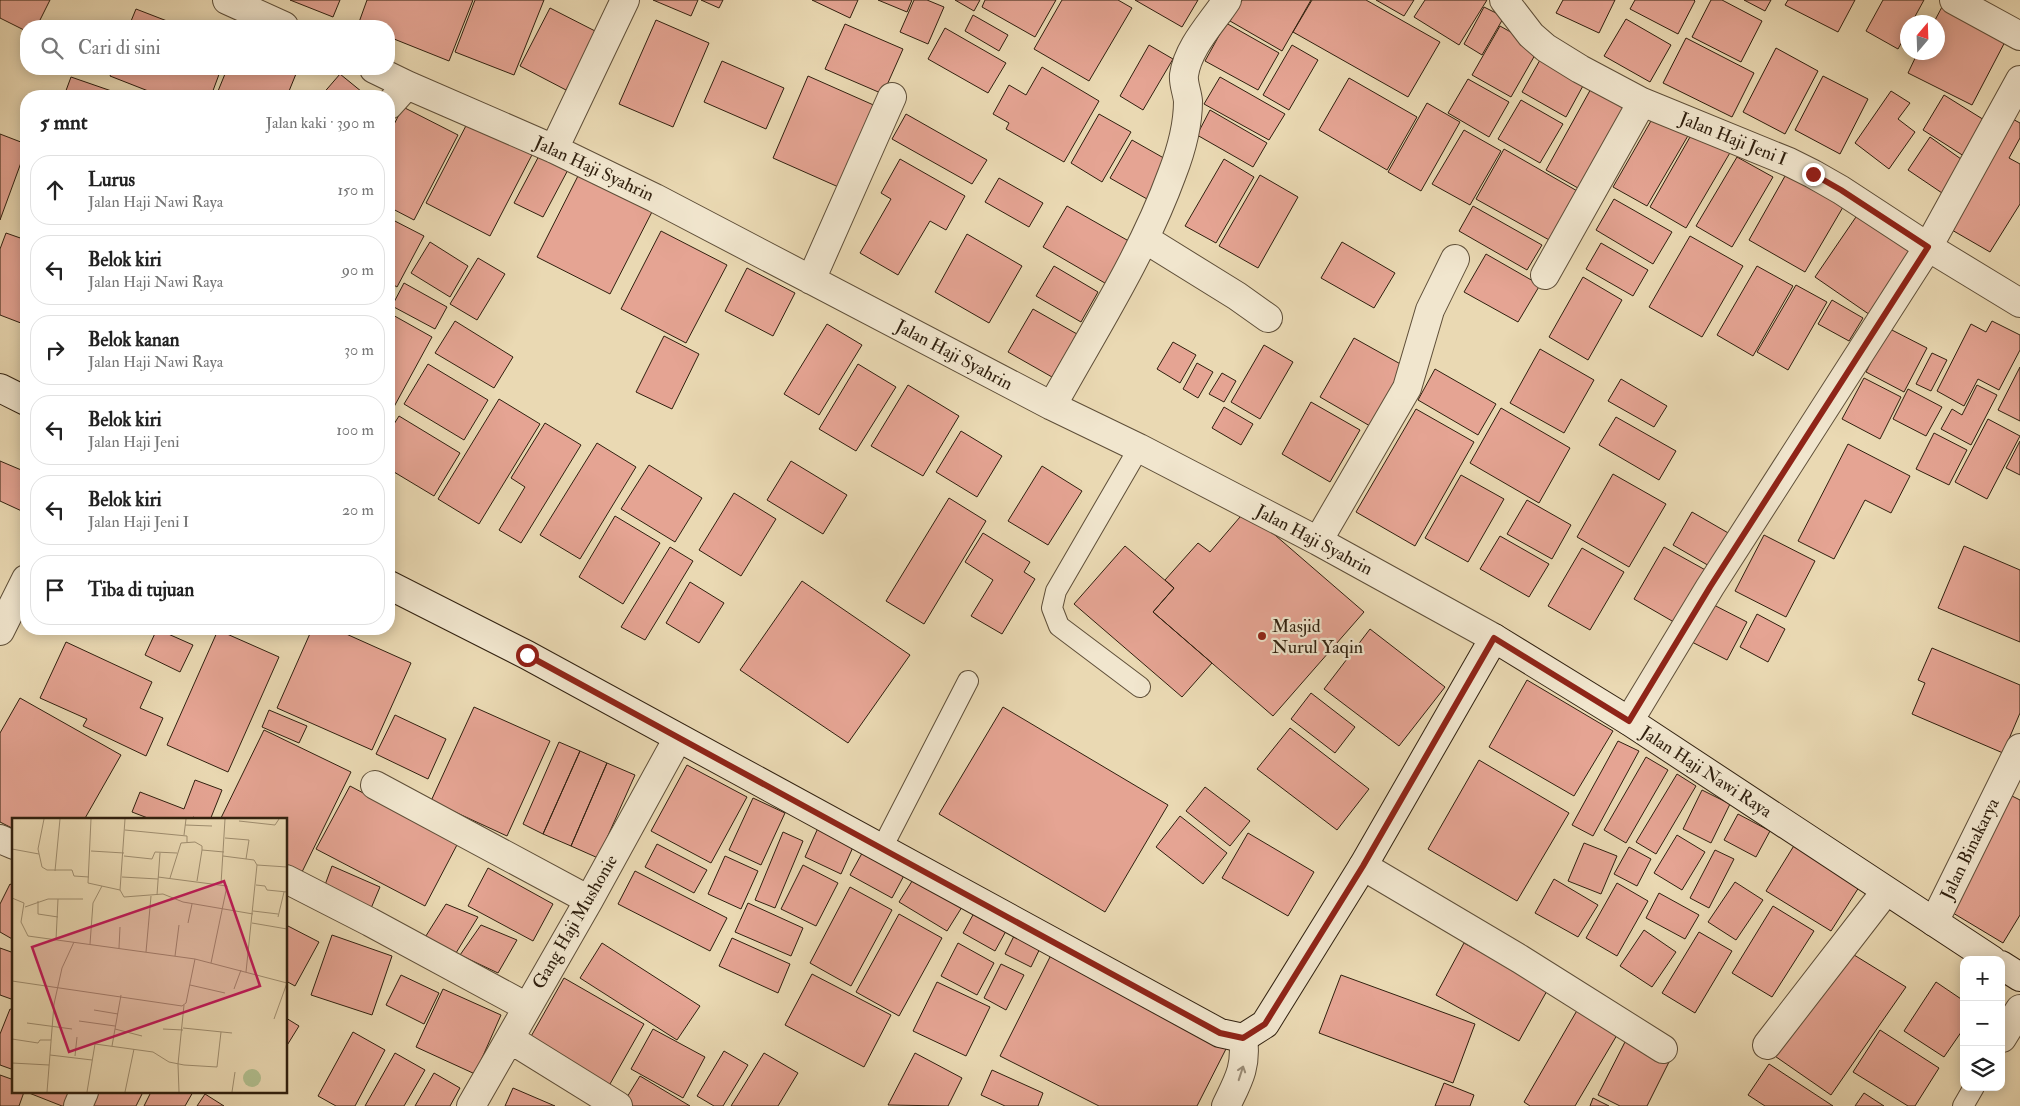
<!DOCTYPE html>
<html lang="id">
<meta charset="utf-8">
<style>
body{margin:0;font-family:"IM FELL Double Pica",serif;background:#f6f6f6;color:#222}
.controls{position:absolute;right:15px;bottom:15px;display:grid;overflow:hidden;border-radius:10px;box-shadow:0 2px 12px #0003}
.controls button{width:45px;height:45px;display:grid;place-items:center;padding:0;border:0;border-bottom:1px solid #e0e0e0;background:#fff;color:#222;font:25px sans-serif}
.compass{position:absolute;left:1900px;top:15px;width:45px;height:45px;border-radius:50%;background:#fff;box-shadow:0 2px 12px #0003;rotate:19deg}
.stop{position:absolute;width:15px;height:15px;margin:-11px;border:4px solid #8f2418;border-radius:50%;background:#fff}
.stop.end{background:#8f2418;border-color:#fff;box-shadow:0 1px 5px #0008}
.list{margin:0;padding:0;list-style:none}
h2{display:flex;justify-content:space-between;align-items:center;height:65px;margin:0;padding:0 20px;font-size:21px}
h2 small{font-size:16px;font-weight:400;color:#767676}
.list li{display:grid;grid-template-columns:32px 1fr auto;gap:15px;align-items:center;box-sizing:border-box;height:70px;margin:0 10px 10px;padding:0 10px;border:1px solid #e0e0e0;border-radius:20px}
.list b{display:block;font-size:19px;white-space:nowrap}
.list p{margin:0;font-size:16px;white-space:nowrap;color:#767676}
.list em{font-size:16px;font-style:normal;color:#767676}
.icon{flex:none;width:28px;height:28px;fill:none;stroke:currentColor;stroke-width:2;stroke-linecap:round;stroke-linejoin:round}
.map{position:relative;flex:none;width:2020px;height:1106px;overflow:hidden}
.search{position:absolute;background:#fff;box-shadow:0 2px 12px #0003;left:20px;top:20px;width:375px;height:55px;display:flex;align-items:center;gap:12px;box-sizing:border-box;padding:0 18px;border-radius:20px;color:#767676;font-size:19px}
.panel{position:absolute;background:#fff;box-shadow:0 2px 12px #0003;left:20px;top:90px;width:375px;height:545px;border-radius:20px}
.map>svg:first-child{display:block}
.building{fill:#e5a493;stroke:#30200f}
.lines{fill:none;stroke-linecap:round;stroke-linejoin:round}
.lane-casing{stroke:#5e4e38;stroke-width:22}
.street-casing{stroke:#5e4e38;stroke-width:30}
.secondary-casing{stroke:#30200f;stroke-width:30}
.lane{stroke:#f1e6ce;stroke-width:20}
.street{stroke:#f1e6ce;stroke-width:28}
.secondary{stroke:#f1e6ce;stroke-width:28}
.oneway{stroke:#9a8d78}
.route{stroke:#8f2418;stroke-width:6}
.poi-dot{fill:#8f2418;stroke:#f1e6ce;stroke-width:2}
.labels{text-anchor:middle;dominant-baseline:central;stroke-width:4.5;stroke-linejoin:round;paint-order:stroke}
.street-label{font-size:18px;fill:#30200f;stroke:#f1e6ce}
.poi-label{font-size:18px;fill:#30200f;stroke:#f1e6ce;text-anchor:start}
.inset-road{fill:none;stroke:#a08f71;stroke-width:1}
.view{fill:#c2185b;fill-opacity:0.15;stroke:#c2185b;stroke-width:2.5}
.inset-edge{fill:none;stroke:#30200f;stroke-width:2.5}
</style>
<div class="map">
<svg width="2020" height="1106" viewBox="0 0 2020 1106">
<rect width="100%" height="100%" fill="#ead9b3"/>
<filter id="stains"><feTurbulence type="fractalNoise" baseFrequency=".004" numOctaves="4"/><feColorMatrix values="0 0 0 0 .2 0 0 0 0 .09 0 0 0 0 .02 0 0 0 .5 -.17"/></filter>
<radialGradient id="worn" r=".72"><stop offset=".6" stop-color="#630" stop-opacity="0"/><stop offset="1" stop-color="#630" stop-opacity=".3"/></radialGradient>
<path class="building" d="M0 0H50L37 26H26V31L0 18Z
M290 0H340L333 17Z
M367 0H473L449 61 389 37V26L358 25Z
M475 0H544L514 75 455 52Z
M653 0H698L691 16Z
M701 0H723L719 8Z
M812 0H858L850 18Z
M878 0H912L907 12Z
M914 0H927L944 7 928 44 900 32Z
M955 0H980L974 11Z
M985 0H1056L1035 37 982 7Z
M1062 0H1118L1132 8 1089 81 1034 49Z
M1135 0H1198L1182 27Z
M1242 0H1311L1282 51 1230 21Z
M1312 0H1366L1440 42 1408 97 1293 32Z
M1376 0H1414L1404 16Z
M1425 0H1487L1459 45 1414 17Z
M1563 0H1615L1599 33 1556 13Z
M1635 0H1694L1695 1 1678 34 1630 9Z
M1711 0H1722L1762 21 1741 62 1692 37Z
M1744 0H1771L1765 11Z
M1788 0H1855L1838 32 1785 5Z
M1883 0H1924L1912 22H1908V31L1898 49 1866 31Z
M1943 5 2007 38 1972 105 1908 73 1918 52H1938V22H1934Z
M1484 7 1504 17 1482 55 1464 44Z
M550 8 597 32 566 90 520 66Z
M136 9 180 26H129Z
M973 15 1008 35 999 51 965 31Z
M1626 19 1671 45 1650 82 1604 56Z
M656 20 709 43 673 127 619 104Z
M1226 23 1279 53 1258 90 1205 61Z
M845 24 903 49 883 94 825 69Z
M1500 26 1539 48 1511 97 1472 75Z
M945 28 1006 63 988 93 928 59Z
M1686 38 1754 73 1732 117 1663 83Z
M1149 45 1173 59 1143 110 1120 96Z
M1292 45 1318 60 1289 110 1263 95Z
M1776 48 1818 71 1785 134 1743 112Z
M1540 60 1584 84 1566 117 1522 92Z
M722 61 784 88 766 129 704 102Z
M1042 67 1099 101 1064 162 1006 129 1009 123 993 114 1009 85 1026 95Z
M113 69H221L211 96H161L110 76Z
M227 69H298L287 96H216Z
M340 74 367 96H321Z
M808 76 878 107 843 189 773 158Z
M1823 76 1868 99 1840 154 1795 130Z
M71 77 126 96H64Z
M1220 77 1285 114 1269 140 1204 104Z
M1349 78 1417 117 1387 170 1319 130Z
M1468 79 1509 102 1489 137 1448 113Z
M1593 85 1633 105 1585 192 1546 170Z
M1891 91 1910 103 1898 119 1915 132 1889 169 1855 143Z
M1944 95 1989 123 1967 158 1923 130Z
M1521 100 1563 124 1540 163 1498 139Z
M1427 103 1460 122 1421 191 1388 172Z
M403 107 458 135 414 220 389 207V134Z
M1210 110 1267 143 1253 167 1197 135Z
M906 114 987 160 972 184 892 139Z
M1099 114 1131 132 1102 182 1071 163Z
M1655 114 1689 134 1647 206 1613 187Z
M2007 116 2020 123V138L2009 158 2020 164V204L1990 252 1945 226Z
M470 118 534 151 490 236 426 203Z
M1464 130 1501 151 1470 205 1432 184Z
M1694 130 1731 151 1686 228 1650 207Z
M0 134 26 144V149L0 220Z
M1930 137 1968 164 1945 195 1908 170Z
M1132 140 1169 161 1147 199 1110 178Z
M1504 149 1579 192 1551 241 1476 199Z
M541 152 570 166 543 217 514 203Z
M1737 157 1773 177 1732 247 1696 226Z
M900 159 965 196 946 230 930 221 898 275 860 253 891 199 881 193Z
M1224 159 1254 177 1216 243 1185 226Z
M582 168 655 206 610 294 537 257Z
M1789 169 1846 202 1805 272 1749 240Z
M1260 175 1298 197 1258 268 1219 246Z
M999 178 1043 203 1029 227 985 202Z
M1614 199 1672 232 1653 264 1596 230Z
M1067 206 1134 244 1110 286 1043 247Z
M1473 206 1542 245 1527 270 1459 231Z
M1858 214 1916 254 1873 317 1815 277Z
M389 218 424 236 397 287 389 282Z
M661 231 727 265 686 343 621 309Z
M6 233 26 240V325L0 315V249Z
M967 234 1022 266 989 323 935 292Z
M1690 236 1743 266 1702 337 1649 307Z
M430 242 468 266 450 297 411 273Z
M1342 242 1395 273 1374 308 1321 278Z
M1601 243 1648 270 1633 296 1586 269Z
M1486 254 1540 285 1518 322 1464 292Z
M478 258 505 274 477 320 450 304Z
M1054 266 1098 292 1081 322 1036 296Z
M1757 266 1793 286 1753 356 1717 335Z
M747 268 795 293 773 336 725 311Z
M1583 277 1622 300 1588 360 1549 337Z
M404 283 447 307 435 329 392 306Z
M1796 285 1827 302 1788 370 1757 352Z
M1832 300 1863 318 1849 341 1818 324Z
M1033 309 1077 334 1052 377 1008 352Z
M391 314 432 337 389 416V318Z
M455 321 513 357 494 388 435 353Z
M1992 321 2020 335V350L1999 390 1978 379 1964 406 1937 391 1971 324 1986 332Z
M827 324 862 345 819 415 784 394Z
M1888 328 1927 348 1904 392 1866 372Z
M664 336 699 354 672 409 636 392Z
M1354 338 1404 366 1370 426 1320 397Z
M1173 342 1196 355 1180 383 1157 369Z
M1264 345 1293 362 1260 419 1231 402Z
M1540 349 1594 380 1564 433 1510 403Z
M1932 353 1947 360 1931 391 1916 384Z
M1197 363 1213 372 1198 398 1183 389Z
M428 364 488 400 464 440 404 404Z
M858 364 896 387 856 451 819 429Z
M2020 367V421L1998 410Z
M1435 369 1496 404 1478 435 1418 400Z
M1222 373 1236 381 1224 402 1209 394Z
M1864 378 1901 397 1880 439 1842 419Z
M1621 379 1667 406 1654 427 1608 401Z
M908 385 959 416 923 476 871 446Z
M1977 385 1997 395 1971 445 1941 429 1952 409 1962 415Z
M1908 389 1942 407 1926 436 1893 419Z
M499 399 540 424 479 524 438 499Z
M1311 402 1360 430 1330 482 1282 454Z
M1224 407 1253 424 1241 445 1212 428Z
M1501 408 1570 448 1539 503 1470 463Z
M1416 409 1474 442 1415 546 1356 512Z
M399 416 460 453 434 496 389 469V432Z
M1616 417 1676 451 1659 480 1599 445Z
M1988 419 2020 436 1987 499 1955 482Z
M545 423 581 445 521 543 499 530 525 487 511 478Z
M961 431 1002 456 977 497 936 472Z
M1934 433 1967 450 1949 485 1916 469Z
M2020 441V475L2006 468Z
M597 443 636 467 580 559 540 535Z
M1848 444 1910 476 1891 513 1865 500 1834 559 1798 541Z
M0 461 26 472V513L0 501Z
M791 461 847 495 823 534 767 500Z
M649 465 702 498 675 542 621 509Z
M1042 466 1082 491 1048 545 1008 521Z
M1613 474 1666 504 1629 567 1577 537Z
M1461 475 1504 499 1468 562 1425 538Z
M734 493 776 519 741 576 699 550Z
M949 498 986 521 924 624 886 601Z
M1527 500 1571 525 1552 559 1507 534Z
M1246 510 1364 612 1273 716 1153 612 1174 588 1165 580 1198 543 1210 552Z
M1692 512 1730 534 1711 567 1673 545Z
M615 516 660 543 623 604 579 577Z
M983 533 1030 562 1024 572 1035 579 1002 634 971 616 993 580 965 562Z
M1764 535 1815 561 1786 617 1735 591Z
M1500 536 1549 564 1529 597 1480 569Z
M1125 546 1174 588 1153 612 1212 663 1182 697 1074 604Z
M1964 546 2020 570V642L1938 608Z
M670 547 693 561 645 640 621 627Z
M1664 547 1709 572 1679 625 1634 599Z
M1582 548 1624 572 1590 630 1548 606Z
M802 581 910 655 848 743 740 670Z
M690 582 724 603 699 643 666 623Z
M1708 602 1747 622 1727 660 1688 640Z
M1757 614 1785 629 1768 662 1740 647Z
M157 629 193 645 180 672 145 655Z
M312 629H335L411 663 372 750 277 708Z
M1370 629 1445 687 1399 746 1324 689Z
M218 630 279 657 228 772 167 745Z
M66 642 152 682 140 708 163 718 146 756 83 726 87 719 40 698Z
M1932 648 2020 685V713L2003 753 1912 714 1925 683 1918 680Z
M1527 680 1613 731 1574 796 1489 747Z
M1311 693 1355 727 1335 753 1291 719Z
M20 698 121 755 84 820H14V829L0 822V733Z
M474 707 550 741 507 836 431 801Z
M1003 707 1168 805 1105 912 939 814Z
M269 710 307 726 299 743 262 727Z
M395 715 446 739 428 779 376 754Z
M1290 728 1369 789 1337 830 1257 769Z
M264 730 351 772 302 872 286 865V820H220Z
M1618 741 1639 751 1593 836 1572 825Z
M559 742 580 751 543 834 523 824Z
M580 751 607 763 571 846 543 834Z
M1646 757 1668 770 1626 843 1604 830Z
M1479 760 1569 813 1517 901 1428 849Z
M607 763 635 775 598 858 571 846Z
M687 765 747 797 711 863 651 831Z
M1677 774 1696 786 1656 854 1636 842Z
M195 780 222 790 210 820H200L193 817 192 820H153L132 812 140 792 184 809Z
M350 786 458 843 425 906 316 849Z
M1205 787 1250 821 1230 846 1186 811Z
M1702 790 1730 804 1711 843 1683 829Z
M2010 795 2020 800V915L2003 943 1948 910Z
M753 798 785 813 761 865 729 850Z
M1738 814 1770 831 1756 857 1724 840Z
M1180 816 1227 853 1203 884 1156 847Z
M822 819 858 836 841 874 805 857Z
M783 832 803 841 775 908 755 900Z
M1248 833 1314 872 1288 916 1222 878Z
M1677 835 1705 852 1682 890 1654 873Z
M1584 843 1617 856 1601 894 1568 881Z
M657 844 707 870 694 893 645 867Z
M1795 844 1861 884 1831 931 1766 891Z
M866 846 908 868 892 898 850 875Z
M1629 847 1651 859 1637 886 1614 874Z
M1715 850 1734 859 1709 908 1690 898Z
M725 856 758 871 741 909 708 894Z
M803 865 838 883 816 926 781 909Z
M332 866 380 887 369 913 322 893Z
M488 868 553 904 533 941 468 906Z
M919 870 967 899 947 931 899 902Z
M635 871 727 918 710 951 618 904Z
M1554 879 1598 905 1578 937 1535 913Z
M1735 882 1763 900 1736 940 1708 922Z
M1617 883 1648 901 1617 956 1586 938Z
M10 884 14 886V940L0 932V904Z
M850 887 892 910 851 986 810 963Z
M1659 893 1699 915 1685 939 1646 918Z
M748 903 803 928 791 956 735 932Z
M446 904 478 917 456 953 424 939Z
M979 904 1011 922 995 951 963 933Z
M1773 906 1814 931 1772 997 1732 973Z
M899 914 942 938 899 1016 856 992Z
M286 925 319 942 295 986 286 981Z
M481 925 517 940 498 973 460 955Z
M1019 926 1045 938 1031 967 1005 954Z
M1644 930 1676 952 1652 987 1620 966Z
M1699 932 1732 951 1695 1013 1662 993Z
M332 935 392 956 372 1015 311 995Z
M732 938 790 964 778 993 719 966Z
M602 943 700 1006 677 1040 580 978Z
M958 943 994 963 977 995 941 976Z
M1464 943 1548 989 1519 1041 1436 995Z
M0 948 14 953V1000L0 995Z
M1846 950 1906 987 1831 1095 1769 1052Z
M1051 955 1228 1045 1197 1106H1099L1000 1056Z
M1001 964 1024 975 1006 1010 984 998Z
M812 974 891 1015 864 1067 785 1025Z
M401 975 439 993 424 1024 386 1005Z
M1341 975 1475 1024 1453 1083 1319 1033Z
M564 978 644 1024 606 1091 525 1047Z
M937 982 990 1007 966 1056 913 1031Z
M1936 982 1964 1001V1028L1944 1057 1904 1031Z
M443 989 501 1015 475 1074 416 1047Z
M1579 1007 1620 1030 1575 1106H1530L1524 1102Z
M10 1009 14 1010V1070L0 1065V1034Z
M286 1018 299 1026 286 1047Z
M653 1029 705 1057 683 1098 631 1069Z
M1880 1030 1939 1068 1915 1106H1908L1853 1072Z
M353 1032 385 1050 355 1106H336L318 1096Z
M1626 1040 1669 1062 1647 1106H1620L1598 1095Z
M724 1051 748 1065 723 1106H714L697 1096Z
M395 1053 425 1070 404 1106H365Z
M764 1053 798 1073 778 1106H731Z
M915 1053 962 1078 948 1106 888 1105Z
M1769 1064 1833 1106H1765L1748 1095Z
M992 1070 1043 1093 1038 1106H1005L981 1095Z
M434 1073 460 1088 450 1106H415Z
M0 1075 14 1080V1092H24L19 1106H0Z
M640 1076 690 1106H630L624 1102Z
M1444 1083 1474 1095 1470 1106H1435Z
M513 1088 555 1106H505Z
M76 1092 71 1106H62L29 1093Z
M97 1092H143L136 1106H90Z
M151 1092H193L185 1106H144Z
M1864 1093 1884 1106H1855Z
M205 1094 224 1106H197Z
M1593 1098 1609 1106H1590Z"/>
<g class="lines">
<defs>
<path id="lane" d="M1139 448 1056 591 1052 608 1059 626 1140 687
M882 848 968 681
M1963 1106 1974 1087"/>
<path id="street" d="M227 0 284 26
M1504 0 1531 35 1546 48 1580 69 1642 102 1789 162 1813 174 1841 190 1928 247 2020 303
M1954 0 2020 36
M374 69 407 85 554 149 655 198 1052 406 1139 448 1318 541 1494 638
M389 105 407 85
M554 149 625 0
M1145 239 1237 296 1268 318
M1545 275 1642 102
M811 280 892 97
M1052 406C1094 330 1142 256 1172 174 1181 151 1188 126 1188 101 1187 92 1183 83 1184 75 1188 47 1212 23 1227 0
M1318 541 1407 388 1430 310 1455 259
M0 631 26 579
M1629 721 1710 587 1928 247 2020 80
M375 785 589 900
M0 839 14 845
M1363 866 1520 959 1663 1049
M286 879 370 922 527 1007
M1934 922 2020 748
M2002 1038 2020 1009
M510 1039 618 1106
M1767 1045 1886 891
M78 1106 84 1092
M471 1106 589 900 678 738
M1226 1106C1238 1081 1247 1067 1243 1038"/>
<path id="secondary" d="M0 388 26 401
M389 585 527 655 1220 1033 1243 1038 1265 1024 1363 866 1494 638 1629 721 1992 960
M2001 965 2020 977"/>
</defs>
<use href="#lane" class="lane-casing"/>
<use href="#street" class="street-casing"/>
<use href="#secondary" class="secondary-casing"/>
<use href="#lane" class="lane"/>
<use href="#street" class="street"/>
<use href="#secondary" class="secondary"/>
</g>
<defs><path id="oneway-shaft" d="M-6 0H5M1.5-3L5.5 0L1.5 3" fill="none" stroke-width="1.6" stroke-linecap="round" stroke-linejoin="round" transform="scale(1.25)"/></defs>
<use class="oneway" href="#oneway-shaft" transform="translate(1241 1073) rotate(-72)"/>
<g class="lines">
<path class="route" d="M527 655 1220 1033 1243 1038 1265 1024 1363 866 1494 638 1629 721 1710 587 1928 247 1841 190 1813 174"/>
</g>
<circle class="poi-dot" cx="1262" cy="636" r="5"/>
<g class="labels">
<g class="street-label">
<text transform="translate(1733 139) rotate(22)">Jalan Haji Jeni I</text>
<text transform="translate(594 169) rotate(25)">Jalan Haji Syahrin</text>
<text transform="translate(954 355) rotate(28)">Jalan Haji Syahrin</text>
<text transform="translate(1314 540) rotate(28)">Jalan Haji Syahrin</text>
<text transform="translate(1706 772) rotate(33)">Jalan Haji Nawi Raya</text>
<text transform="translate(1970 849) rotate(-64)">Jalan Binakarya</text>
<text transform="translate(575 922) rotate(-60)">Gang Haji Mushonie</text>
</g>
<g class="poi-label">
<text x="1272" y="626">Masjid<tspan x="1272" dy="21">Nurul Yaqin</tspan></text>
</g>
</g>
<g transform="translate(12 818)">
<rect width="275" height="275" fill="#ead9b3"/>
<path d="M231 260a9 9 0 1 1 18 0a9 9 0 1 1-18 0Z" fill="#b2c090"/>
<path class="inset-road" d="M32 1 26 31 30 49 35 52H60L62 58 77 59M79 1 76 65 108 72M113 1 108 72 112 79 151 76 171 84 241 96M227 3 263 7 267 1M173 7 200 8M113 12 175 18V24M172 17 174 1M213 20 237 22 234 41M0 31 27 36M79 33 112 35M112 38 140 41 143 34 165 35M211 38 242 42 245 47 275 49M43 53 48 1M110 59 146 61M146 59 215 68 199 145M158 60 169 25 183 24 190 28V32L212 34M185 63 190 32M209 66 213 1M244 67 253 68 255 72 275 74M145 77 148 35M0 80 12 85 9 104 16 118 183 141M26 83V96L46 99M13 89 36 81H71M241 93 266 96M266 99 272 74M176 105 180 86M240 105 275 111M44 122 46 81M78 126 81 85 90 68M107 130 108 109M134 134 139 78M163 138 167 107M234 154 245 47M0 163 170 188 174 185 183 141 275 165M178 167 213 175M222 171 229 152M82 192 106 196M262 201 275 165M67 203 103 208M15 205 60 211M171 210 220 215M103 211 130 218M151 211 171 212M0 221 26 225 28 222H39M100 228 109 177M38 237 80 242M63 238 65 219M0 245 37 247M35 274 42 186 50 150 62 124M75 274 83 226 141 234 157 244 172 247 205 249 209 214M113 274 122 231M167 274 166 246 172 187M220 274 223 254"/>
<path class="view" d="M212 63 248 168 57 234 20 129Z"/>
<rect width="275" height="275" class="inset-edge"/>
</g>
<rect width="100%" height="100%" filter="url(#stains)"/>
<rect width="100%" height="100%" fill="url(#worn)"/>
</svg>
<div class="controls">
<button>+</button>
<button>−</button>
<button><svg class="icon" aria-label="layers" viewBox="0 0 24 24"><path d="M12 4l9 5-9 5-9-5zM3 14l9 5 9-5"/></svg></button>
</div>
<svg class="compass" viewBox="-18 -18 36 36"><path d="M0-13l5 13h-10z" fill="#e53935"/><path d="M0 13l5-13h-10z" fill="#767676"/></svg>
<div class="stop" style="left:527px;top:655px"></div>
<div class="stop end" style="left:1813px;top:174px"></div>
<div class="search"><svg class="icon" aria-label="search" viewBox="0 0 24 24"><circle cx="10" cy="10" r="6"/><path d="M15 15l6 6"/></svg>Cari di sini</div>
<section class="panel">
<h2>5 mnt<small>Jalan kaki · 390 m</small></h2>
<ul class="list">
<li><svg class="icon" aria-label="ahead" viewBox="0 0 24 24"><path d="M12 20V5M6 11l6-6 6 6"/></svg><div><b>Lurus</b><p>Jalan Haji Nawi Raya</p></div><em>150 m</em></li>
<li><svg class="icon" aria-label="left" viewBox="0 0 24 24"><path d="M17 20v-9H6M10 6l-5 5 5 5"/></svg><div><b>Belok kiri</b><p>Jalan Haji Nawi Raya</p></div><em>90 m</em></li>
<li><svg class="icon" aria-label="right" viewBox="0 0 24 24"><path d="M7 20v-9h11M14 6l5 5-5 5"/></svg><div><b>Belok kanan</b><p>Jalan Haji Nawi Raya</p></div><em>30 m</em></li>
<li><svg class="icon" aria-label="left" viewBox="0 0 24 24"><path d="M17 20v-9H6M10 6l-5 5 5 5"/></svg><div><b>Belok kiri</b><p>Jalan Haji Jeni</p></div><em>100 m</em></li>
<li><svg class="icon" aria-label="left" viewBox="0 0 24 24"><path d="M17 20v-9H6M10 6l-5 5 5 5"/></svg><div><b>Belok kiri</b><p>Jalan Haji Jeni I</p></div><em>20 m</em></li>
<li><svg class="icon" aria-label="arrive" viewBox="0 0 24 24"><path d="M6 21V4h12l-3 4 3 4H6"/></svg><div><b>Tiba di tujuan</b></div></li>
</ul>
</section>
</div>
